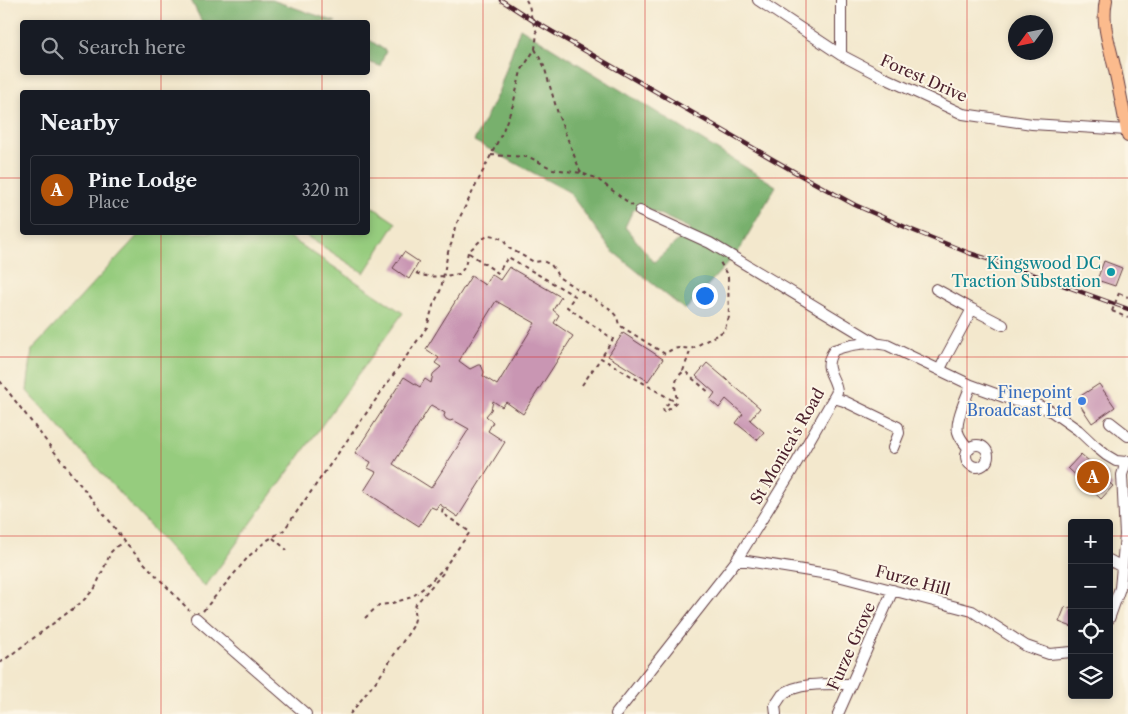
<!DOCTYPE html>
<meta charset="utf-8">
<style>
body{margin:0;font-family:"Libre Caslon Text",serif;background:#20242c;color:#f1f3f6}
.controls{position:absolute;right:15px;bottom:15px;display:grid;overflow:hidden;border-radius:5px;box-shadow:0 2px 8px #0003}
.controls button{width:45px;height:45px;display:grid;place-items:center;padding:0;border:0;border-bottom:1px solid #363941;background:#171b24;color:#f1f3f6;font:25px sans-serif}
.compass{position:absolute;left:1008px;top:15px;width:45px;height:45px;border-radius:50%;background:#171b24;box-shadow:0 2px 8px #0003;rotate:237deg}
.you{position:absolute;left:704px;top:295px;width:18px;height:18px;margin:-12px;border:4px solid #fff;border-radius:50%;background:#1a73e8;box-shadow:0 0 0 8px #1a73e833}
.badge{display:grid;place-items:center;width:32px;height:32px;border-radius:50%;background:#b45309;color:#fff;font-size:16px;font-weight:700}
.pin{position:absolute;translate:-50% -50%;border:2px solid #fff;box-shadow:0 1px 5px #0006}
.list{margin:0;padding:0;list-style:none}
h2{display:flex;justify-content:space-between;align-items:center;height:65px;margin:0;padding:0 20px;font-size:21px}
h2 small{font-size:16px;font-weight:400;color:#9ea1a6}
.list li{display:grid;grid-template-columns:32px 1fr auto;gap:15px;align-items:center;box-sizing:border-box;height:70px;margin:0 10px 10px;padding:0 10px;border:1px solid #363941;border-radius:5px}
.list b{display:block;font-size:19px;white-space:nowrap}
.list p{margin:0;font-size:16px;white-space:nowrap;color:#9ea1a6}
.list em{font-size:16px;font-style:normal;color:#9ea1a6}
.icon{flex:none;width:28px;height:28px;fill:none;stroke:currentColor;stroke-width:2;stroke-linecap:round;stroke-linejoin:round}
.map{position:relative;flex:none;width:1128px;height:714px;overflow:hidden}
.search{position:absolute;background:#171b24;box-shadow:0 2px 8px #0003;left:20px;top:20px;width:350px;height:55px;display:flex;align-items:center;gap:12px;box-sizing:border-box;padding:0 18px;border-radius:5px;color:#9ea1a6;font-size:19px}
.panel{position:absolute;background:#171b24;box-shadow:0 2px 8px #0003;left:20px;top:90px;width:350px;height:145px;border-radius:5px}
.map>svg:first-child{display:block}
.green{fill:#96cc7e;stroke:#707654}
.forest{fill:#78b06d;stroke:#61684c;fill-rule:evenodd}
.building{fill:#c996b3;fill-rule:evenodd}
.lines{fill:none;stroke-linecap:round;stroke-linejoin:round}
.minor-casing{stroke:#633d43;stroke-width:12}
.major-casing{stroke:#633d43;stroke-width:14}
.path{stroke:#633d43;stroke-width:2;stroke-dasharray:4 4;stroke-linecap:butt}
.minor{stroke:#fff;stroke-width:10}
.major{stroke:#fbbb8d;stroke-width:12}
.rail-casing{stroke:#4a1f2b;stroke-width:4.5}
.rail{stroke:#fcf5e5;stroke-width:2.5;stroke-dasharray:8;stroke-linecap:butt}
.path-bridge{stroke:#633d43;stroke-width:2;stroke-dasharray:4 4;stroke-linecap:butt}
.grid{fill:none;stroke:#d62828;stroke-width:1;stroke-opacity:0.55}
.culture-dot{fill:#0f9aa8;stroke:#fcf5e5;stroke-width:2}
.shop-dot{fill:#3f7fe0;stroke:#fcf5e5;stroke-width:2}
.labels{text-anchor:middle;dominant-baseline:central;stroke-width:4;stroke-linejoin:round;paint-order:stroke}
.street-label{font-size:16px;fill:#4a1f2b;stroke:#fcf5e5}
.culture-label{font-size:16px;fill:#0d838f;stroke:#fcf5e5;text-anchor:end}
.shop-label{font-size:16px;fill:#366cbe;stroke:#fcf5e5;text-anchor:end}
</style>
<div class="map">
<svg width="1128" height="714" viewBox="0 0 1128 714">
<rect width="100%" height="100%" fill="#fcf5e5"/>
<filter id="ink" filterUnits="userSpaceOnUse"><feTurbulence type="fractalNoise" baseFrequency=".02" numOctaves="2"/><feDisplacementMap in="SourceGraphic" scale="10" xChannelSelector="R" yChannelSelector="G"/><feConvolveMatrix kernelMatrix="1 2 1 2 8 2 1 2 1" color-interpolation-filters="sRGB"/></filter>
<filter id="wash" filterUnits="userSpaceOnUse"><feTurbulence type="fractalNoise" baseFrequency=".0096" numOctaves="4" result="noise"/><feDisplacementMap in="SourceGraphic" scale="20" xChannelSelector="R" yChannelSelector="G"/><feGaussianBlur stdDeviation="1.12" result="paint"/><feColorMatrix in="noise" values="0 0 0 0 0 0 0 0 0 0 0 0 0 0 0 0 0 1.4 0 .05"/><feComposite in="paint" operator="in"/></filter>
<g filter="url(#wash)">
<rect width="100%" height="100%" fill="#f3e8cd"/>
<path class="green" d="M368 204 396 223 364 273 302 233 368 232Z
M141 232 283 233 403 313 205 587 27 391 32 350Z"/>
<path class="forest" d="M191 0H272L336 22H202Z
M520 28 776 186 738 252 685 310 611 250 569 192 474 141 498 93ZM642 206 691 229 654 262 625 227 633 210Z
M368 39 386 51 380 66 368 62Z"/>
<g id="blocks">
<path class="building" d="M404 252 419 262 409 279 393 268Z
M1104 261 1122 268 1115 286 1097 280Z
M509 267 561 297 553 310 559 315 554 323 573 336 523 414 506 402 502 407 493 401 491 410 486 416 493 422 488 431 505 442 458 517 439 504 436 509 431 507 419 526 364 491 376 472 368 468 371 462 355 453 404 377 420 387 425 379 431 383 433 374 441 367 435 363 439 358 426 349 471 276 485 285 491 274 500 280ZM496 301 535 323 497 385 483 376 484 372 482 367 480 365H478L470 369 459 361ZM431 405 445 413 444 416 446 419 450 421 453 420 469 429 431 488 393 464Z
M623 333 663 359 648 381 608 356Z
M707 363 760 408 750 420 764 432 757 440 736 423 743 414 726 399 719 408 710 400 715 393 696 376Z
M1099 384 1115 407 1092 423 1076 399Z
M1081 454 1100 471 1102 469 1109 475 1105 479 1113 486 1101 499 1068 468Z
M1065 607 1072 609V627L1059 622Z"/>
</g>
</g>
<g filter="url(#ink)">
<use href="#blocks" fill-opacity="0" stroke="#633d43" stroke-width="1"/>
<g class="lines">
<defs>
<path id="minor" d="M758 0 841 55 887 79 963 114 1032 124 1127 130
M841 0V55
M640 211 710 243 876 343
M936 289 972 309 946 357 940 369
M972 309 1003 325
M834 398 844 401 898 427 899 433 893 448
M1110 422 1128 436
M966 456a11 11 0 1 1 22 0a11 11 0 1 1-22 0Z
M969 449C965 444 960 439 958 432 955 420 967 396 971 385
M1109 560 1122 567
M736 561H747L834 575 972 611 1026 646 1049 654 1072 652
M196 618 306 714
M1109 619 1120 588 1125 535 1122 475 1126 462 1128 461
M616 714 736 561 790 474 837 392C835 374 821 370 834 350 851 344 869 341 887 345L971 385 1015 401 1035 404 1051 411 1078 430 1095 446 1106 455 1116 461 1126 462
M776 714 775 705C778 702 780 698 782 695 796 682 832 684 851 684
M838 714 893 590"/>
<path id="major" d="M1106 0C1101 24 1110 46 1115 70 1120 92 1124 114 1128 136"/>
</defs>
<use href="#minor" class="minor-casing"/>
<use href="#major" class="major-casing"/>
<path class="path" d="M535 49 544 66 559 117 581 173
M491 155 529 157 553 169 581 173 596 178 633 206
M469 253 498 273 508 257 575 296 567 307 613 339 601 358
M416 273C429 279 444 276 459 274L465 267 468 252 481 240 489 235 495 236 504 240 507 247 534 262 543 261 551 265 555 270 558 277 609 308 617 317 619 325 665 354C674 347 680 347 691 349
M1119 293 1128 297
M1112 311 1128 318
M683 371 691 349 724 331 729 317 728 277 719 260
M0 381 70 472 112 524 124 542 189 610
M582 385 601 358 672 400 663 408 664 412 667 411 677 401C675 390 673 379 683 372L687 373 693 379 710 393
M273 538 287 550
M203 611 249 556 266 541 284 530 427 327 433 306 441 289 448 252 452 242 455 227 502 133 513 105 521 71 535 49 537 33 532 20 529 5 526 0
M365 618 379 605 389 604 412 597 426 586 445 567
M0 663 82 602 95 588 111 552 117 546 124 542
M350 714 380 676 413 626 415 619 414 611 416 604 444 572 446 565 470 532 442 513 443 507"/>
<use href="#minor" class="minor"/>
<use href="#major" class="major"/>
<defs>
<path id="rail" d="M501 0 532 20 800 175 855 205 912 230 969 253 1013 267 1128 309"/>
</defs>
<use href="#rail" class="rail-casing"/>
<use href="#rail" class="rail"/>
<path class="path-bridge" d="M1112 311 1119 293"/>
</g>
</g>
<path class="grid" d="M161 0V22M322 0V22M483 0V714M645 0V714M806 0V714M967 0V714M161 72V92M322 72V92M0 178H22M368 178H1128M161 232V714M322 232V714M0 357H1128M0 536H1072M1109 536H1128"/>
<circle class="culture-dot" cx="1111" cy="272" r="5"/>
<circle class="shop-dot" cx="1082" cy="401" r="5"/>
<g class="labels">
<g class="street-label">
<text transform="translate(924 78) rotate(24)">Forest Drive</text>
<text transform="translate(787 446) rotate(-60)">St Monica's Road</text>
<text transform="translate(913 580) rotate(15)">Furze Hill</text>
<text transform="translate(851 646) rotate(-66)">Furze Grove</text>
</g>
<g class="culture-label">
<text x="1101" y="263">Kingswood DC<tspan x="1101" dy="18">Traction Substation</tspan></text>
</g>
<g class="shop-label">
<text x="1072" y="392">Finepoint<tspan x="1072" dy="18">Broadcast Ltd</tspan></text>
</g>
</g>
</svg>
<div class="controls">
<button>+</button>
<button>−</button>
<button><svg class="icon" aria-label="locate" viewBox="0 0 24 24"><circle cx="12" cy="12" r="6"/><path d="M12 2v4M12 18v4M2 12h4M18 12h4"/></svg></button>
<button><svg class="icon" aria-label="layers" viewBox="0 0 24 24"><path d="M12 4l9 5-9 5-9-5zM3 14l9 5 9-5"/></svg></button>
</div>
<svg class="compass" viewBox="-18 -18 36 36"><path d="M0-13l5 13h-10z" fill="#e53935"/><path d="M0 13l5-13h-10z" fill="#9ea1a6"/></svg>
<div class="you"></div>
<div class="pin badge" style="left:1093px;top:477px">A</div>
<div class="search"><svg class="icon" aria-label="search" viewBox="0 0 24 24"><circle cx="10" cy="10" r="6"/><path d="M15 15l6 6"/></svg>Search here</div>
<section class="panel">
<h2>Nearby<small></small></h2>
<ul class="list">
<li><span class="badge">A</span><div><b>Pine Lodge</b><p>Place</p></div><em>320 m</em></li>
</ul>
</section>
</div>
